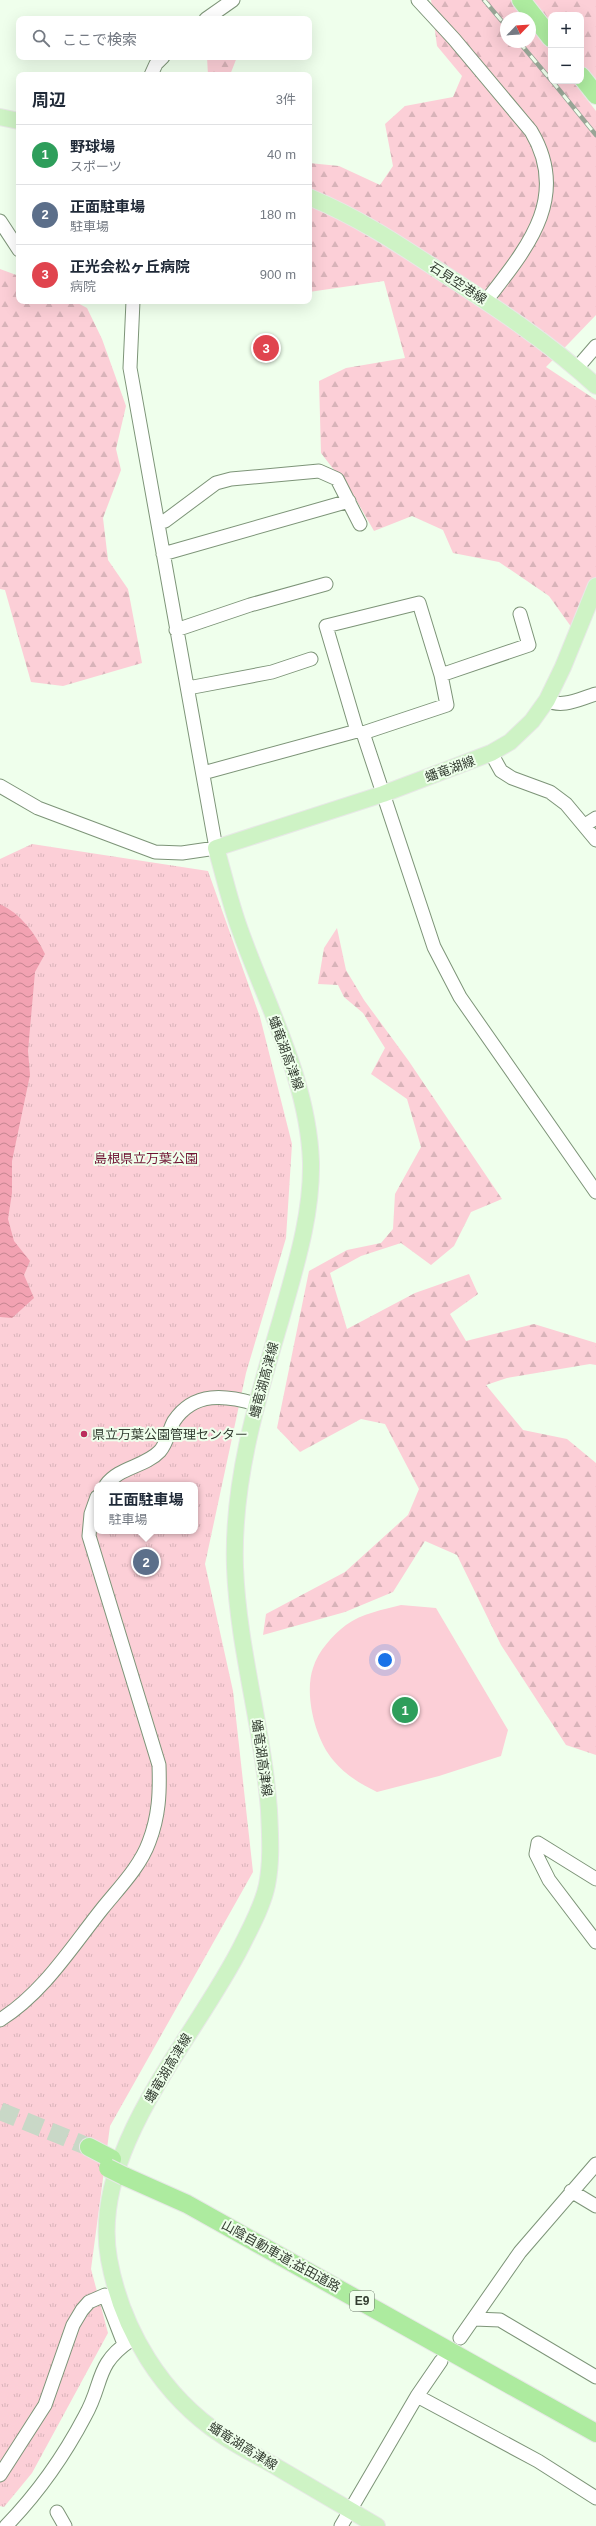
<!DOCTYPE html>
<html lang="ja">
<meta charset="utf-8">
<style>
body{margin:0;font-family:Helvetica,"Noto Sans JP",sans-serif;background:#f6f6f7;color:#1f2937}
.controls{position:absolute;right:12px;top:12px;display:grid;overflow:hidden;border-radius:8px;box-shadow:0 4px 16px #0002}
.controls button{width:36px;height:36px;display:grid;place-items:center;padding:0;border:0;border-bottom:1px solid #e0e1e3;background:#fff;color:#1f2937;font:20px sans-serif}
.compass{position:absolute;left:500px;top:12px;width:36px;height:36px;border-radius:50%;background:#fff;box-shadow:0 4px 16px #0002;rotate:65deg}
.you{position:absolute;left:385px;top:1660px;width:14px;height:14px;margin:-10px;border:3px solid #fff;border-radius:50%;background:#1a73e8;box-shadow:0 0 0 6px #1a73e833}
.badge{display:grid;place-items:center;width:26px;height:26px;border-radius:50%;background:#ea580c;color:#fff;font-size:13px;font-weight:700}
.pin{position:absolute;translate:-50% -50%;border:2px solid #fff;box-shadow:0 1px 4px #0006}
.popup{position:absolute;left:94px;top:1482px;width:104px;height:52px;box-sizing:border-box;display:grid;place-content:center;border-radius:8px;background:#fff;filter:drop-shadow(0 1px 3px #0005);font-size:13px;white-space:nowrap;color:#747a83}
.popup b{font-size:15px;color:#1f2937}
.popup::after{content:'';position:absolute;left:50%;top:100%;margin-left:-8px;border:8px solid transparent;border-top-color:#fff}
.list{margin:0;padding:0;list-style:none}
h2{display:flex;justify-content:space-between;align-items:center;height:52px;margin:0;padding:0 16px;font-size:17px}
h2 small{font-size:13px;font-weight:400;color:#747a83}
.list li{display:grid;grid-template-columns:26px 1fr auto;gap:12px;align-items:center;box-sizing:border-box;height:60px;padding:0 16px;border-top:1px solid #e0e1e3}
.list b{display:block;font-size:15px;white-space:nowrap}
.list p{margin:0;font-size:13px;white-space:nowrap;color:#747a83}
.list em{font-size:13px;font-style:normal;color:#747a83}
.icon{flex:none;width:22px;height:22px;fill:none;stroke:currentColor;stroke-width:2;stroke-linecap:round;stroke-linejoin:round}
.map{position:relative;flex:none;width:596px;height:2526px;overflow:hidden}
.search{position:absolute;background:#fff;box-shadow:0 4px 16px #0002;left:16px;top:16px;width:296px;height:44px;display:flex;align-items:center;gap:10px;box-sizing:border-box;padding:0 14px;border-radius:8px;color:#747a83;font-size:15px}
.panel{position:absolute;background:#fff;box-shadow:0 4px 16px #0002;left:16px;top:72px;width:296px;height:232px;border-radius:8px}
.map>svg:first-child{display:block}
.forest{fill:url(#forest-firs);fill-rule:evenodd}
.park{fill:url(#park-tufts);fill-rule:evenodd}
.pitch{fill:#fccfd7}
.water{fill:url(#water-waves)}
.lines{fill:none;stroke-linecap:round;stroke-linejoin:round}
.highway-tunnel{stroke:#c9d8c7;stroke-width:18;stroke-dasharray:18 9;stroke-linecap:butt}
.minor-casing{stroke:#7d9478;stroke-width:15}
.major-casing{stroke:#e7e8e6;stroke-width:18}
.highway-casing{stroke:#e7e8e6;stroke-width:20}
.minor{stroke:#fff;stroke-width:13}
.major{stroke:#cef3c5;stroke-width:16}
.highway{stroke:#adeb9f;stroke-width:18}
.rail-casing{stroke:#98a596;stroke-width:4.5}
.rail{stroke:#efffec;stroke-width:3;stroke-dasharray:9;stroke-linecap:butt}
.highway-bridge-casing{stroke:#e7e8e6;stroke-width:20;stroke-linecap:butt}
.highway-bridge{stroke:#adeb9f;stroke-width:18}
.poi-dot{fill:#bb2d5c;stroke:#efffec;stroke-width:1.5}
.labels{text-anchor:middle;dominant-baseline:central;stroke-width:4;stroke-linejoin:round;paint-order:stroke}
.shield{fill:#efffec;stroke:#6b7769;stroke-width:1}
.shield-label{font-size:12px;font-weight:bold;fill:#333d31}
.street-label{font-size:13px;fill:#333d31;stroke:#efffec}
.park-label{font-size:13px;fill:#6f1433;stroke:#efffec}
.poi-label{font-size:13px;fill:#333d31;stroke:#efffec;text-anchor:start}
</style>
<div class="map">
<svg width="596" height="2526" viewBox="0 0 596 2526">
<defs>
<pattern id="forest-firs" width="22" height="20" patternUnits="userSpaceOnUse"><rect width="22" height="20" fill="#fccfd7"/><path d="M5 1l3.5 6h-7zM16 11l3.5 6h-7z" fill="#d8b3b9"/></pattern>
<pattern id="park-tufts" width="24" height="20" patternUnits="userSpaceOnUse"><rect width="24" height="20" fill="#fccfd7"/><path d="M3 7l-1-3M5 7V3M7 7l1-3M15 17l-1-3M17 17v-4M19 17l1-3" fill="none" stroke="#d8b3b9"/></pattern>
<pattern id="water-waves" width="16" height="10" patternUnits="userSpaceOnUse"><rect width="16" height="10" fill="#f2a2b2"/><path d="M0 5q4-4 8 0t8 0" fill="none" stroke="#c58591"/></pattern>
</defs>
<rect width="100%" height="100%" fill="#efffec"/>
<path class="forest" d="M431 0H596V88L582 93 596 111V315L546 367 596 400V588L572 628 549 596 499 562 453 553 443 530 412 516 374 531 354 496 321 453 319 381 346 368 405 358 384 281 309 292V163L339 166 380 185 393 166 385 124 405 106 453 97 462 76 437 46ZM551 15H581V81H551ZM506 18H530V42H506Z
M207 57H237L230 75H208Z
M0 269 19 276V301H74L87 308 102 339 126 406 116 449 121 470 103 518 108 560 128 589 142 663 63 686 31 682 5 590 0 589Z
M337 928 346 970 364 1000 408 1060 502 1199 471 1212 454 1246 431 1265 401 1243 361 1256 330 1273 347 1329 415 1293 469 1274 478 1294 450 1314 466 1341 534 1324 596 1343V1365L590 1364 507 1378 486 1385 523 1430 567 1439 596 1463V1755L566 1745 501 1645 457 1555 425 1541 393 1592 345 1612 263 1635 266 1614 345 1572 408 1515 419 1489 385 1424 361 1419 300 1452 277 1428 309 1271 347 1250 381 1243 393 1229 395 1194 421 1147 407 1099 371 1074 385 1048 363 1013 344 997 338 985 318 984 324 948Z"/>
<path class="park" d="M32 844 208 871 260 1017 292 1144 286 1238 246 1373 205 1564 233 1691 253 1872 110 2126 91 2269 108 2333 32 2473 4 2507 0 2506V859ZM97 1485H195V1531H97Z"/>
<path class="pitch" d="M401 1605 436 1608 508 1730 501 1756 439 1776 377 1792C361 1784 345 1775 333 1760 315 1739 304 1694 313 1668 318 1651 333 1635 346 1625 362 1613 383 1610 401 1605Z"/>
<path class="water" d="M0 904C21 914 35 933 45 954L35 972 28 1051 30 1075 12 1161V1193L8 1219 14 1241 30 1261 24 1275 34 1298 12 1318 0 1317Z"/>
<g class="lines">
<path class="highway-tunnel" d="M0 2111 89 2147"/>
<defs>
<path id="minor" d="M418 0 454 39 531 131C571 198 526 249 486 301
M206 19 233 0
M151 75 156 64 163 57
M0 221 19 250
M577 368 596 346
M158 523 165 521 216 483 231 479 319 471 337 479 360 524
M163 554 349 501
M520 614 529 645 441 675 447 705 363 733 434 947 460 997 596 1192
M176 630 250 605 326 584
M188 688 272 672 311 659
M547 700C562 709 581 698 596 694
M357 731 326 626 419 603 441 675
M491 753 501 771 512 778 550 792 566 804 596 840
M203 773 357 731 363 733
M0 786 38 808 155 852 182 853 216 848 130 368 133 301
M585 825 596 818
M106 1485C119 1467 145 1467 160 1451 167 1443 169 1430 174 1421 194 1391 226 1395 256 1404
M596 1879 538 1843 536 1854 549 1880 596 1942
M0 2020C43 1993 71 1948 102 1909 118 1889 140 1867 149 1842 159 1816 160 1793 159 1765L89 1536 91 1514 97 1497
M571 2191 596 2206
M474 2319 500 2320 596 2377
M460 2338 520 2252 596 2164
M417 2396 538 2461 596 2498
M0 2475 45 2405 73 2325 82 2310 89 2302 105 2295 124 2344
M57 2512 65 2526
M6 2526C37 2494 64 2456 85 2416 104 2383 94 2365 131 2340
M341 2526 417 2396 441 2361"/>
<path id="major" d="M0 117 19 121
M309 197C358 217 400 245 444 274 496 308 550 343 596 386
M377 2526C345 2507 312 2488 280 2469 261 2458 241 2448 223 2436 162 2396 122 2330 109 2259 89 2149 196 2038 242 1945 251 1927 263 1905 267 1885 272 1860 270 1834 269 1810 263 1728 238 1649 235 1567 232 1482 257 1400 281 1319 295 1268 312 1216 311 1162 308 1080 267 1006 240 930 230 903 224 875 216 848L383 794 491 753 510 742 532 721 547 700 563 667 596 586"/>
<path id="highway" d="M521 0 551 38
M581 76 596 95
M89 2147 112 2159
M124 2176 187 2204 596 2433"/>
</defs>
<use href="#minor" class="minor-casing"/>
<use href="#major" class="major-casing"/>
<use href="#highway" class="highway-casing"/>
<use href="#minor" class="minor"/>
<use href="#major" class="major"/>
<use href="#highway" class="highway"/>
<defs>
<path id="rail" d="M484 0 506 26
M519 42 551 80
M552 81 596 135"/>
</defs>
<use href="#rail" class="rail-casing"/>
<use href="#rail" class="rail"/>
<defs>
<path id="highway-bridge" d="M108 2168 124 2176"/>
</defs>
<use href="#highway-bridge" class="highway-bridge-casing"/>
<use href="#highway-bridge" class="highway-bridge"/>
</g>
<circle class="poi-dot" cx="84" cy="1434" r="4"/>
<g class="labels">
<rect class="shield" x="350" y="2291" width="24" height="20" rx="3"/>
<g class="shield-label">
<text x="362" y="2301">E9</text>
</g>
<g class="street-label">
<text transform="translate(458 283) rotate(33)">石見空港線</text>
<text transform="translate(450 769) rotate(-20)">蟠竜湖線</text>
<text transform="translate(286 1053) rotate(70)">蟠竜湖高津線</text>
<text transform="translate(264 1380) rotate(-75)">蟠竜湖高津線</text>
<text transform="translate(262 1758) rotate(82)">蟠竜湖高津線</text>
<text transform="translate(168 2068) rotate(-59)">蟠竜湖高津線</text>
<text transform="translate(281 2256) rotate(29)">山陰自動車道;益田道路</text>
<text transform="translate(243 2446) rotate(32)">蟠竜湖高津線</text>
</g>
<g class="park-label">
<text x="146" y="1158">島根県立万葉公園</text>
</g>
<g class="poi-label">
<text x="92" y="1434">県立万葉公園管理センター</text>
</g>
</g>
</svg>
<div class="controls">
<button>+</button>
<button>−</button>
</div>
<svg class="compass" viewBox="-18 -18 36 36"><path d="M0-13l5 13h-10z" fill="#e53935"/><path d="M0 13l5-13h-10z" fill="#747a83"/></svg>
<div class="you"></div>
<div class="pin badge" style="left:405px;top:1710px;background:#2e9e5b">1</div>
<div class="pin badge" style="left:146px;top:1562px;background:#5c6f8a">2</div>
<div class="popup"><b>正面駐車場</b>駐車場</div>
<div class="pin badge" style="left:266px;top:348px;background:#e0444e">3</div>
<div class="search"><svg class="icon" aria-label="search" viewBox="0 0 24 24"><circle cx="10" cy="10" r="6"/><path d="M15 15l6 6"/></svg>ここで検索</div>
<section class="panel">
<h2>周辺<small>3件</small></h2>
<ul class="list">
<li><span class="badge" style="background:#2e9e5b">1</span><div><b>野球場</b><p>スポーツ</p></div><em>40 m</em></li>
<li><span class="badge" style="background:#5c6f8a">2</span><div><b>正面駐車場</b><p>駐車場</p></div><em>180 m</em></li>
<li><span class="badge" style="background:#e0444e">3</span><div><b>正光会松ヶ丘病院</b><p>病院</p></div><em>900 m</em></li>
</ul>
</section>
</div>
